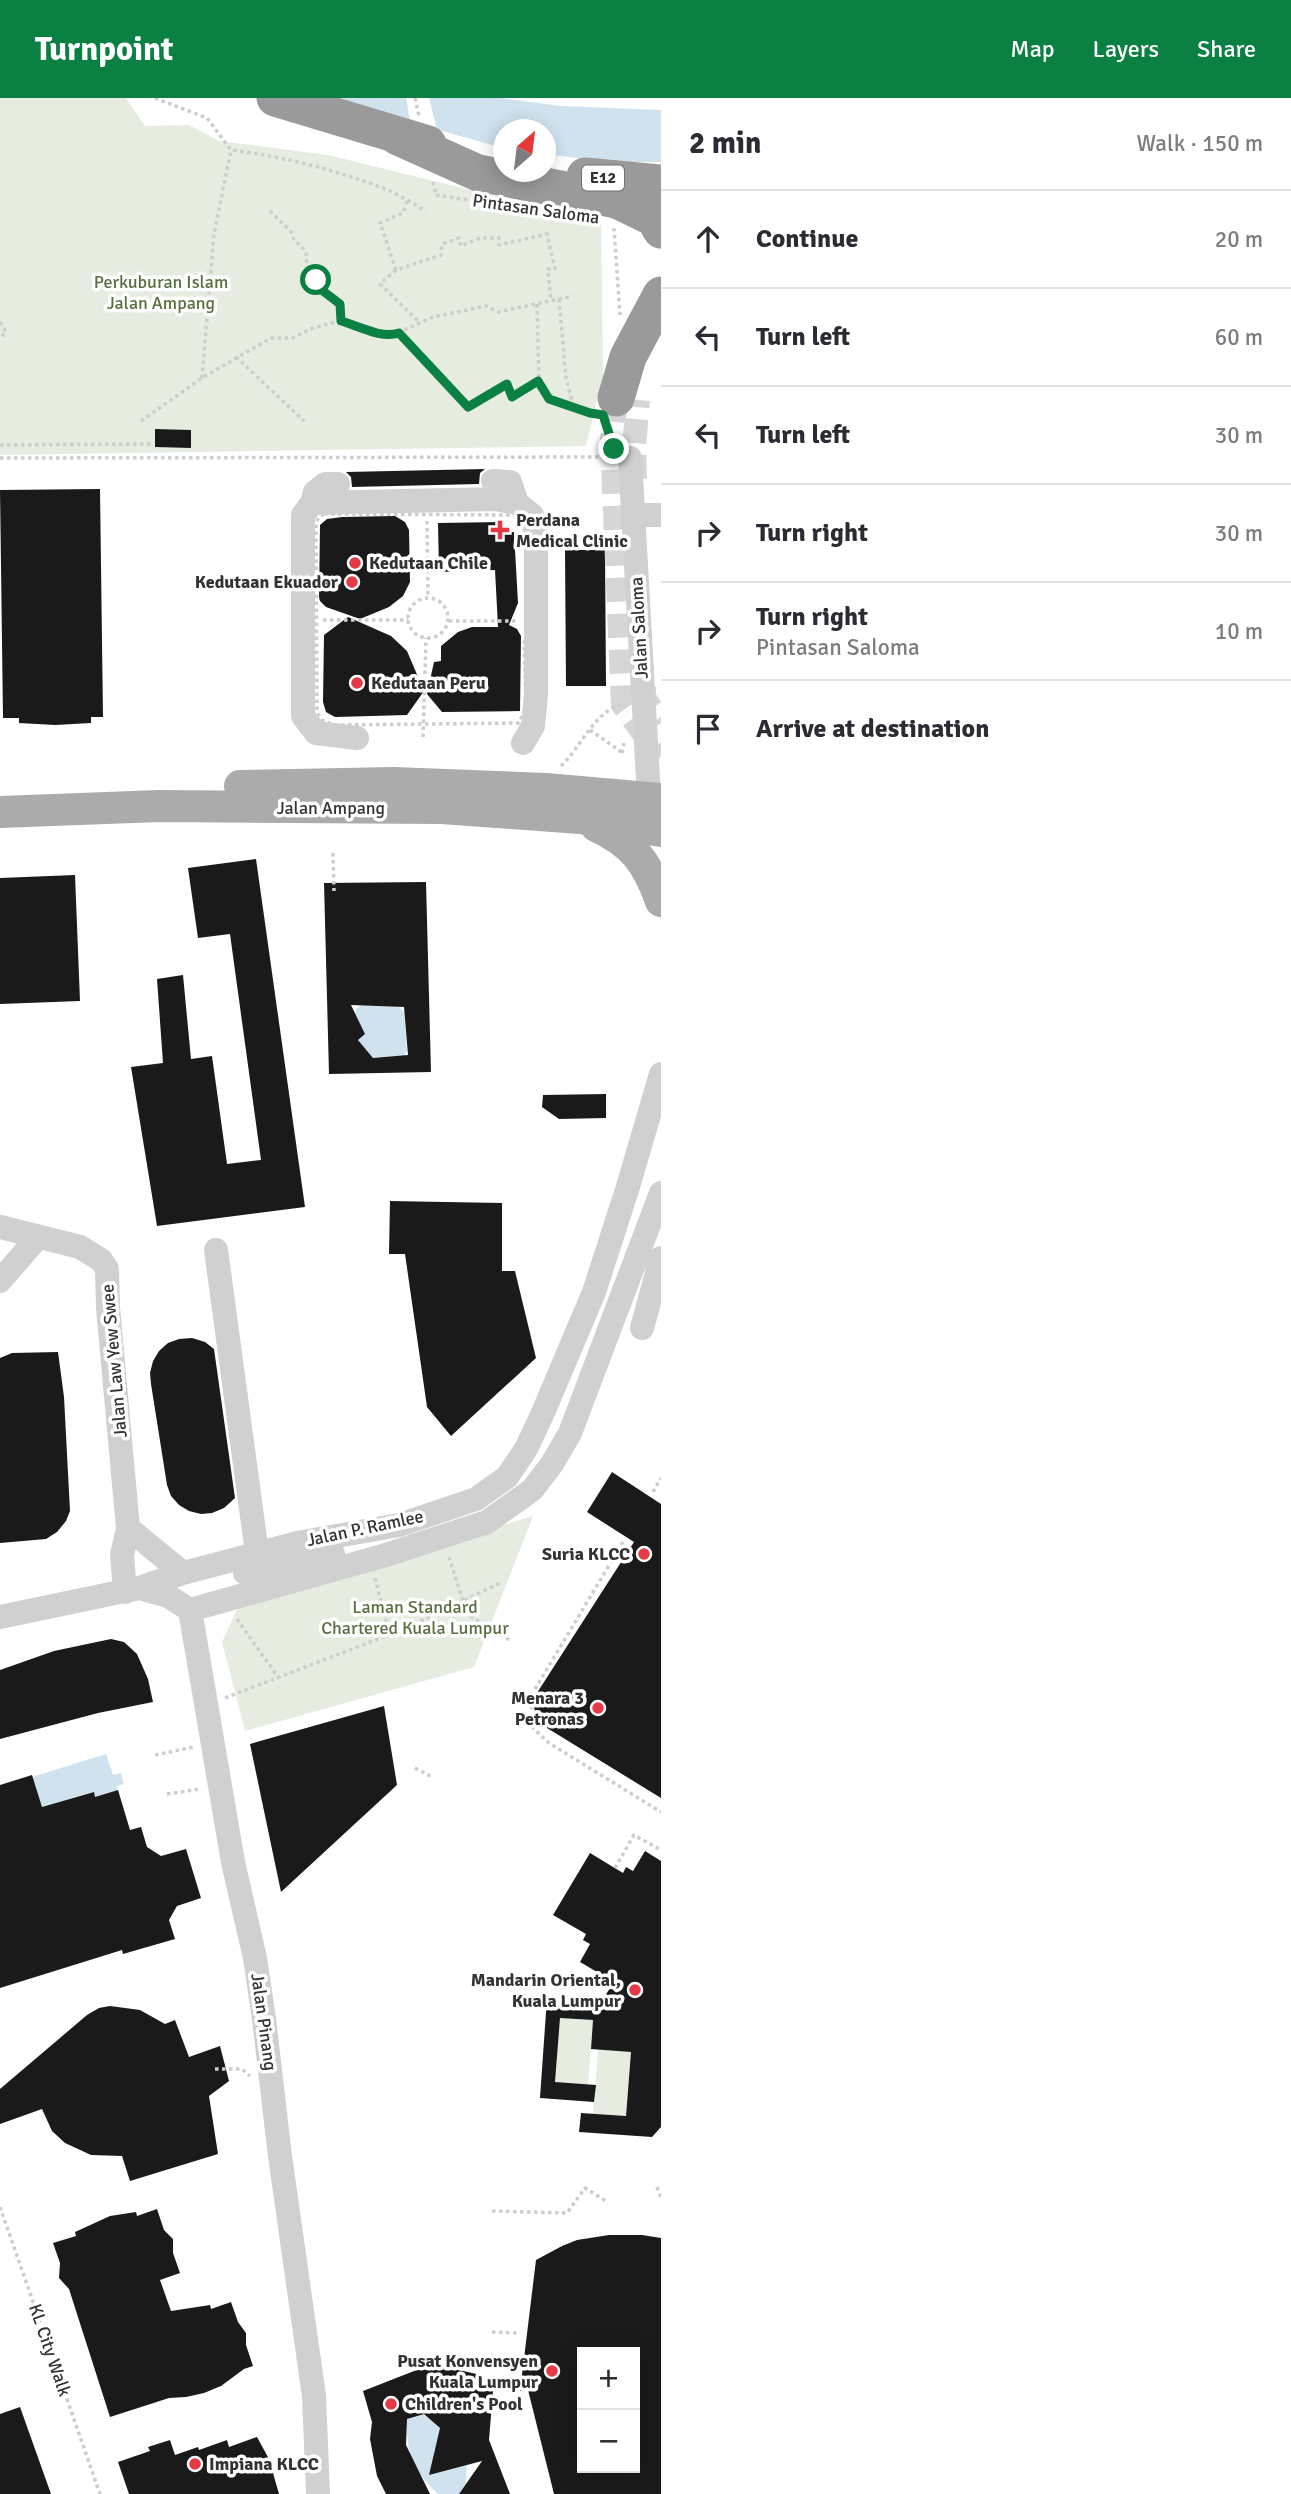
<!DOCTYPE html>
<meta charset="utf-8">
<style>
body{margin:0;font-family:Signika,sans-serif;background:#f7f7f7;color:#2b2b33}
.controls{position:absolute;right:21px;bottom:21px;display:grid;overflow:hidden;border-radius:0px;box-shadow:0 4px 18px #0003}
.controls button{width:63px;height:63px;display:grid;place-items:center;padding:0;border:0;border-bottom:2px solid #e1e1e2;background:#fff;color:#2b2b33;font:35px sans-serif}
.compass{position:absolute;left:493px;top:21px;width:63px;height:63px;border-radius:50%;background:#fff;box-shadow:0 4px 18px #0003;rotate:28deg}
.stop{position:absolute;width:21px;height:21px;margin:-16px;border:5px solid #0b8043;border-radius:50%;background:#fff}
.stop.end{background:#0b8043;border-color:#fff;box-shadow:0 2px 7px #0008}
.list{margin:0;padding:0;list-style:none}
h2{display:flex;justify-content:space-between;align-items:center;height:91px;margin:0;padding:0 28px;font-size:30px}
h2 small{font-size:23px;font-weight:400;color:#7c7c81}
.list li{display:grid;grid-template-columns:46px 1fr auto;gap:21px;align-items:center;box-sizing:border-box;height:98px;padding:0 28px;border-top:2px solid #e1e1e2}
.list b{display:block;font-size:26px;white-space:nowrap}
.list p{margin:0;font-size:23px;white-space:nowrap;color:#7c7c81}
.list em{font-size:23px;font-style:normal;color:#7c7c81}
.icon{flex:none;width:38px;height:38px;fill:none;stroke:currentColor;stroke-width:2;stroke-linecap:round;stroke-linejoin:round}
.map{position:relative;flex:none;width:661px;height:2396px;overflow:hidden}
header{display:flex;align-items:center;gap:42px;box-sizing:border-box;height:98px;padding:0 35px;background:#0b8043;color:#fff}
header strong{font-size:33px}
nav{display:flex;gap:38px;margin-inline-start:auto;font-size:24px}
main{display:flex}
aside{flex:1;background:#fff}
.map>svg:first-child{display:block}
.green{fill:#e6ecdf}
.water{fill:#cfe2ee}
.pier{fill:#fff}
.building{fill:#1a1a1a;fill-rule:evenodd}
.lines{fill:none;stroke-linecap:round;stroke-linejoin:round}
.minor-tunnel{stroke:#d6d6d6;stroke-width:24;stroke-dasharray:24 12;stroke-linecap:butt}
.path{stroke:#cdcdcd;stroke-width:3.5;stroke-dasharray:3.5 3.5;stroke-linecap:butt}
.minor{stroke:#d0d0d0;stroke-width:24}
.major{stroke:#ababab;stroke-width:32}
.highway{stroke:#9a9a9a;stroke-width:37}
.path-bridge{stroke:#cdcdcd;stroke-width:3.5;stroke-dasharray:3.5 3.5;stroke-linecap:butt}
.highway-bridge{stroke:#9a9a9a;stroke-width:37}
.route{stroke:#0b8043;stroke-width:9}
.poi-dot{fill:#e63946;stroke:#fff;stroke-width:2.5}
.labels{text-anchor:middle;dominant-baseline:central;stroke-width:7;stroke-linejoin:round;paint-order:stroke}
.shield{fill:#fff;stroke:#707070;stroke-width:2}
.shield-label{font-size:16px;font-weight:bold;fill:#333}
.street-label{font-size:18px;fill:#333;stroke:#fff}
.park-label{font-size:18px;fill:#56703f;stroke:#fff}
.poi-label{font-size:18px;font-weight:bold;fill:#333;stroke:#fff;text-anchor:start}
</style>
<header>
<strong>Turnpoint</strong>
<nav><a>Map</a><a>Layers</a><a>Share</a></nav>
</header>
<main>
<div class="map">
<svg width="661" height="2396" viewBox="0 0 661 2396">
<rect width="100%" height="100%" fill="#fff"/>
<path class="green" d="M0 0H126L145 28 189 27 219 43 328 57 601 124 603 278 586 348 0 357Z
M533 1418 474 1569 245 1633 222 1544 239 1507Z
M560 1920 593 1922 588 1987 555 1984Z
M598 1951 631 1954 626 2018 593 2016Z"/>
<path class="water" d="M323 0H500L561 8 661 12V64H606L546 56 545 32H503V50Z
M362 907 399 909 404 914 407 953 404 958 373 960 358 942 365 936 355 916 356 911Z
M106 1656 113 1677 121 1675 124 1686 116 1688 118 1692 95 1699 93 1694 42 1709 32 1679Z
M424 2316 441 2331 434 2354 438 2368 447 2372 467 2364 466 2386 459 2396H438C413 2372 406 2355 407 2321Z"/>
<path class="pier" d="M406 0H429L438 36 411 29Z"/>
<path class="building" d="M155 331 191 332V350L155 349Z
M485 371 480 375 479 386 352 389 351 379 346 374Z
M100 391 103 619H91V625L55 627 19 625V620H3L0 392Z
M395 418 405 424 409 432 410 484 403 498 389 509 360 521 326 509 320 503 319 499 320 427 327 421 342 419Z
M503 424V435L514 434 518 505 509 527 517 531 521 538 520 613 442 614 427 596 434 564 441 563V548L458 534 472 529H498L495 472 439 474 438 425Z
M565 452H605L606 588H566Z
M348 519 391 538 407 553 424 593 407 617 335 619 326 614 323 604 324 537Z
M256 761 305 1109 157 1128 131 969 163 965 157 881 183 877 191 961 212 958 227 1066 261 1062 230 836 198 840 188 770Z
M75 777 80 903 0 906V780Z
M426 784 431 974 329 976 324 785ZM351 907 404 909 408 957 373 960 358 942 365 936Z
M606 996V1020L559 1021 542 1009 543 997Z
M390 1103 502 1105V1173H515L536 1260 451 1338 427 1309 405 1156H389Z
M192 1240 205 1244 214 1251 235 1400 224 1410 212 1415 201 1416 189 1413 179 1407 171 1398 167 1387 151 1286 150 1275 153 1263 159 1253 168 1245 179 1241Z
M58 1254 64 1299 70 1413 66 1423 57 1434 46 1441 0 1445V1260L12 1255Z
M612 1374 661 1406V1700L534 1622 535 1598 634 1444 587 1414Z
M111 1541 124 1544 137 1556 148 1581 153 1604 98 1615 0 1641V1572L54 1553Z
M384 1608 397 1687 281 1794 250 1646Z
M32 1677 42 1709 94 1694 95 1699 118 1692 130 1732 141 1729 147 1749 161 1758 186 1751 201 1800 177 1808 169 1822 175 1841 123 1856 122 1852 0 1890V1687Z
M645 1753 661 1763V2029L652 2039 579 2034 581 2015 626 2018 631 1954 591 1951 593 1922 560 1920 555 1984 596 1987 594 2004 540 2000 547 1900 601 1904 614 1884 580 1864 590 1846 583 1842 586 1836 553 1817 590 1755 623 1775 626 1769 633 1773Z
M110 1908 140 1912 165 1926 175 1922 189 1959 220 1948 229 1983 209 1998 218 2056 130 2083 122 2058 91 2057 65 2045 52 2033 42 2011 0 2026V1991L87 1917 99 1910Z
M157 2111 164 2132 173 2141V2155L180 2175 160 2182 171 2213 210 2207 211 2211 231 2204 238 2224 246 2235V2247L253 2268 244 2271 221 2288 204 2295 186 2299 169 2300 110 2319 69 2191 59 2180 60 2165 53 2145 76 2138 75 2134 110 2118 136 2114 137 2118Z
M609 2137H642L661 2140V2396H554L528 2292 520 2293 536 2162 562 2148 577 2142ZM582 2254H635V2370H582Z
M432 2266 481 2277 491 2282 493 2293 489 2342 510 2396H459L482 2363 429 2377 440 2330 424 2316 407 2321 406 2347 430 2396H386L377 2378 370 2341 372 2324 363 2293Z
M20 2309 51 2396H0V2316Z
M257 2339 269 2361 279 2396H129L118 2364 150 2353 148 2349 170 2342 175 2357 198 2349 199 2352 227 2342 229 2349Z"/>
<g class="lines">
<path class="minor-tunnel" d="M616 300 612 341 623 607 661 659
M635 381 634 349 638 302
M644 589V600L661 625"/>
<path class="path" d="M155 0 207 20 231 52C285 59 337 72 388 92 401 98 414 106 426 113
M436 97 469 102
M407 103 403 115 380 125 396 172 441 157 442 146 459 140 461 148 480 140H499V147L547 136 555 171H548L551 203
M270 113 292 135 294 142 306 153 307 173 322 193 340 206V223
M614 130 620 217
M396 172 380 186 419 224
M559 201 566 280 574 310
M537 206 539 283 549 301 594 316
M0 224 6 234 0 240
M399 235 468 309 507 286 512 299 539 283
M236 259 304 323
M202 280 214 136 231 52
M141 323 202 280 271 240H292L313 230 340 223 377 235 393 237 433 219 486 208 498 214 573 198
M607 326 613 349
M0 347 152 346
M0 360 610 359
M324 416 515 417 526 431 527 543 524 544 526 609 519 625 334 627 322 622 317 615 316 425 319 419Z
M427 423 428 499
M408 520a20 20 0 1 1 40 0a20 20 0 1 1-40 0Z
M323 522H408
M449 523H517
M590 632 623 655
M423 639 426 540
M622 655 624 645
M561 668C582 648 593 615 622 606
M333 755 334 793
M653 1394 661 1380
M623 1444 532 1596 531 1628 549 1645 661 1714
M449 1459 463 1503 470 1518 511 1543
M375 1480 389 1536
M237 1521 278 1579
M225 1600 409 1529 500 1485
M155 1657 194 1649
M415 1670 432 1679
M167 1696 200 1691
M615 1770 634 1737 661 1752
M215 1971H242L250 1978
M657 2089 661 2100
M0 2109 100 2396
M492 2113 567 2115 585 2090 606 2103
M492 2234 517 2235"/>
<path class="minor" d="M630 360 649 699
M493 383 510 384 517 405
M312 405 315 394 325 386H338
M633 417H661
M357 640 316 635 303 618V417L312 405 496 401 517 405 532 417 536 439V597L533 628 523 645
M0 1129 80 1149 101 1162 107 1171 108 1210 128 1430 122 1457 125 1494
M216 1152 257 1455
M0 1183 38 1139
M642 1230 661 1160
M128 1430 183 1475
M245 1475 333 1456
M139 1490 168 1498 190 1512 233 1764 255 1860 264 1921 280 2058 314 2298 318 2396
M190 1512 386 1457 487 1424 532 1392 552 1366 570 1335 661 1095
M0 1519 139 1490 183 1475 297 1445 399 1427 476 1401 507 1379 526 1351 542 1317 594 1194 627 1092 661 976"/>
<path class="major" d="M240 688 394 685 546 691 661 701
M0 714 159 708 442 710 580 720 661 733
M596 728C633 745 647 764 661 803"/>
<path class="highway" d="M275 0 428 46
M617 102 654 120 661 132
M616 300 628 259 661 197"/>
<path class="path-bridge" d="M415 0 419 18
M433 84 436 97"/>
<path class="highway-bridge" d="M398 39 478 75 617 102
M585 78 661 85"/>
</g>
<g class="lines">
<path class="route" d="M316 182 323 193 340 206 341 223C359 228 381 241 399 235L468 309 507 286 512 299 538 283 549 301 590 315 603 317 614 351"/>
</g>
<g class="poi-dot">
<path d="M496.5 421.5h7v7h7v7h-7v7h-7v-7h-7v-7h7z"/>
<circle cx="355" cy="465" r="7"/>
<circle cx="352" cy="484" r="7"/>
<circle cx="357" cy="585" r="7"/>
<circle cx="644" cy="1456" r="7"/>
<circle cx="598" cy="1610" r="7"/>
<circle cx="635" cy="1892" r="7"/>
<circle cx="552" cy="2273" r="7"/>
<circle cx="391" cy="2306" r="7"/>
<circle cx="195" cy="2366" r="7"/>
</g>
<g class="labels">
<rect class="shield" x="582" y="67.5" width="42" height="25" rx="5"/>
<g class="shield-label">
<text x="603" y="80">E12</text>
</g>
<g class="street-label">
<text transform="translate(536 111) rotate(8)">Pintasan Saloma</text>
<text transform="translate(639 530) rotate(-93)">Jalan Saloma</text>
<text x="331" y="710">Jalan Ampang</text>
<text transform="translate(114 1263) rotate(-95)">Jalan Law Yew Swee</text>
<text transform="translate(365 1430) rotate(-12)">Jalan P. Ramlee</text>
<text transform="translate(264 1924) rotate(82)">Jalan Pinang</text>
<text transform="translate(50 2252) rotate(71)">KL City Walk</text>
</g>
<g class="park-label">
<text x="161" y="184">Perkuburan Islam<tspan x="161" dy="21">Jalan Ampang</tspan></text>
<text x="415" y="1509">Laman Standard<tspan x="415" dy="21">Chartered Kuala Lumpur</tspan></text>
</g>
<g class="poi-label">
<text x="516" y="422">Perdana<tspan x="516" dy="21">Medical Clinic</tspan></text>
<text x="369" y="465">Kedutaan Chile</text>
<text x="338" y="484" text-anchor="end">Kedutaan Ekuador</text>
<text x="371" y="585">Kedutaan Peru</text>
<text x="630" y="1456" text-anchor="end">Suria KLCC</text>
<text x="584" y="1600" text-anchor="end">Menara 3<tspan x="584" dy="21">Petronas</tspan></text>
<text x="621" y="1882" text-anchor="end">Mandarin Oriental,<tspan x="621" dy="21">Kuala Lumpur</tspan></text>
<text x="538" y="2263" text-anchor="end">Pusat Konvensyen<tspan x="538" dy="21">Kuala Lumpur</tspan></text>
<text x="405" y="2306">Children's Pool</text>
<text x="209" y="2366">Impiana KLCC</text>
</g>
</g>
</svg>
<div class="controls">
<button>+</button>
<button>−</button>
</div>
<svg class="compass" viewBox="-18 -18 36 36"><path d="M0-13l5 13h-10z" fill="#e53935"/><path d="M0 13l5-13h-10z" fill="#7c7c81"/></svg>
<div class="stop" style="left:316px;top:182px"></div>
<div class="stop end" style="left:614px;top:351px"></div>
</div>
<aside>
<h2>2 min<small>Walk · 150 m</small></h2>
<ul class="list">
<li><svg class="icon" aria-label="ahead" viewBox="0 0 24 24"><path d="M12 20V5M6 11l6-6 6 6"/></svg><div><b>Continue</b></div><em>20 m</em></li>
<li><svg class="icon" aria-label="left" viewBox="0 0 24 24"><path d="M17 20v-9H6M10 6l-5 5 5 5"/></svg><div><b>Turn left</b></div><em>60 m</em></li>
<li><svg class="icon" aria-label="left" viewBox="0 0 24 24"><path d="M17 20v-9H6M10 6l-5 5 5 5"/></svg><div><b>Turn left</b></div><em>30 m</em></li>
<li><svg class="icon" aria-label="right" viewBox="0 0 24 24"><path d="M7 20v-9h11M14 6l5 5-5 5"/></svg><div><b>Turn right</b></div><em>30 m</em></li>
<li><svg class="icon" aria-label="right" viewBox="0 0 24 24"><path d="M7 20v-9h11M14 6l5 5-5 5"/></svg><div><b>Turn right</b><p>Pintasan Saloma</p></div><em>10 m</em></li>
<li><svg class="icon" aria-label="arrive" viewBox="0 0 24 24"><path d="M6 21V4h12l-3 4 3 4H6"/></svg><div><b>Arrive at destination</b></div></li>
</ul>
</aside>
</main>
